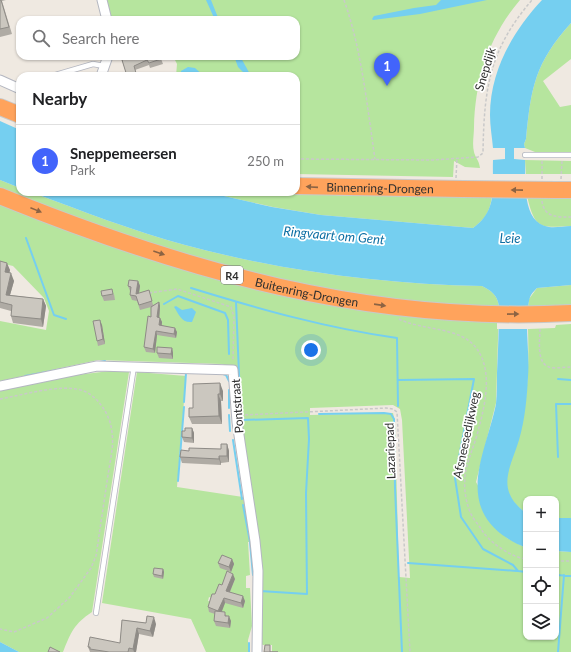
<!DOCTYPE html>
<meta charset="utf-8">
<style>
body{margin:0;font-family:Lato,sans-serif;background:#f2f2f2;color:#202124}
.controls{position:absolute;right:12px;bottom:12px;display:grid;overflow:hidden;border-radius:8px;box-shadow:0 1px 3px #0004}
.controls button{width:36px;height:36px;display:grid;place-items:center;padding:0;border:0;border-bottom:1px solid #e0e0e0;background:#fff;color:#202124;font:20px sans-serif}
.you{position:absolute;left:311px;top:350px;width:14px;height:14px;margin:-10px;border:3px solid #fff;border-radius:50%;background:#1a73e8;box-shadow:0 0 0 6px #1a73e833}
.badge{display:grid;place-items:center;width:26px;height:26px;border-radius:50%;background:#4264fb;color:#fff;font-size:13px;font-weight:700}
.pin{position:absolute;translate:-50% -33px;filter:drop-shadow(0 1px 2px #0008)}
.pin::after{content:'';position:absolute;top:21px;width:14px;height:12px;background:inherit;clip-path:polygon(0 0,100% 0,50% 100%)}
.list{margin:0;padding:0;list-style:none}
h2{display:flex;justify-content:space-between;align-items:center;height:52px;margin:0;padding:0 16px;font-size:17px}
h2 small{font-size:13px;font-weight:400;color:#757577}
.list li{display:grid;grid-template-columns:26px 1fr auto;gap:12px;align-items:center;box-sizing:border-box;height:72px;padding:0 16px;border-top:1px solid #e0e0e0}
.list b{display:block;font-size:15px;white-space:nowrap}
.list p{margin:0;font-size:13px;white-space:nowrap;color:#757577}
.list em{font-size:13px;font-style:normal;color:#757577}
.icon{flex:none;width:22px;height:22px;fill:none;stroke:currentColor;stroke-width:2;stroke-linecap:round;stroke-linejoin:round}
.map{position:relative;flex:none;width:571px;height:652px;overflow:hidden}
.search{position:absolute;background:#fff;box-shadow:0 1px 3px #0004;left:16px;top:16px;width:284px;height:44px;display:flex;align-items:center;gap:10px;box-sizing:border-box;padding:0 14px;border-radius:12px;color:#757577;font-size:15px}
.panel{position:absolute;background:#fff;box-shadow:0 1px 3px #0004;left:16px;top:72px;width:284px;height:124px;border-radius:12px}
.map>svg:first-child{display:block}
.green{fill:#b6e59e;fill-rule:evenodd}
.water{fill:#75cff0}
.pier{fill:#efe9e1}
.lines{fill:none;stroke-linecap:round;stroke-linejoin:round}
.stream{stroke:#75cff0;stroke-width:2}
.lane-casing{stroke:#b4b7c1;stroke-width:6}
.street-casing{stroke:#b4b7c1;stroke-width:11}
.highway-casing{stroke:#c9c9c9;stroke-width:18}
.path{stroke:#c9c9c9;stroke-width:1.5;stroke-dasharray:3 2;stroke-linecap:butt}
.lane{stroke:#fff;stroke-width:4.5}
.street{stroke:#fff;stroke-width:9}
.highway{stroke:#ffa35c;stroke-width:16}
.highway-bridge-casing{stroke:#c9c9c9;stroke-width:18;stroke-linecap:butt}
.highway-bridge{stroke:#ffa35c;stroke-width:16}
.wall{fill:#afaba4}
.shaded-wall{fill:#8e8b86}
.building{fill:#cbc7bf;stroke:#8e8b86}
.oneway{fill:#8c6343}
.labels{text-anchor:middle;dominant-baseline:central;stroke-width:3.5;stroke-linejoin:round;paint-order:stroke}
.shield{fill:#fff;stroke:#6d6d6d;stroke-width:1}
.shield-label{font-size:11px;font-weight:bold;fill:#2e2e2e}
.street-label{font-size:12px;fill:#2e2e2e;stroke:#fff}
.water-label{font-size:13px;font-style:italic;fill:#0d6fa3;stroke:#fff}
</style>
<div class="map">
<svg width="571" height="652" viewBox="0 0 571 652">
<rect width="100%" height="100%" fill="#efe9e1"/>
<path class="green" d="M106 0H520C489 36 475 80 474 127 474 135 472 144 474 152 475 157 479 160 480 168L465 167 454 161 453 177 296 174V76H176L177 64 173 56H296V20H112Z
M571 23V59L543 81 560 107 571 105V152H535L525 148 524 144 526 139C531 87 535 63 571 23Z
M525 160 571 161V174H526Z
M0 180 20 188V192H31C82 211 133 231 185 245 282 271 382 284 482 286 491 291 497 294 499 306L496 403 476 482 507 538 526 548V637H556V551L571 552V652H272V645H263L260 643C268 571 251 501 241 431 238 411 238 390 236 370L222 364 98 360 0 381V321L46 330 49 311 44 298 13 266 0 263ZM393 405 400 409 402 420 410 578 399 577 395 422 393 413 310 415V408Z
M206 192H296L348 196 463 194 492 196C490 212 485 219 473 228L321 215 273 207Z
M527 196H571V226C539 228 535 229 527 196Z
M571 285V306L528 307 529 299 537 288Z
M571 324V518H556V499H526V513C519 508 511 501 508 492 502 469 518 446 522 424 528 392 529 361 528 329L555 328 556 325Z
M110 371 129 372 92 612C74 624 71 632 63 652H19L0 642V390L68 376Z
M137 372 186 376 177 487 243 497 251 539V542H248L250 575 246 576V588H250L252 626 248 640V652H206L191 619 102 603ZM235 579 229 593 212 602 208 601 209 597 214 599Z"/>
<path class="water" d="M206 0H211L219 20H215Z
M441 0H487L420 14 373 20 372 19 374 16 414 8 436 5Z
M542 0H571V23C535 63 531 87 526 139L524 144 525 148H514V159L525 160C526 180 521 223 549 227 556 228 564 226 571 226V285L537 288C533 292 530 295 529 301 524 321 530 354 528 377 527 397 525 420 519 440 510 469 495 490 526 513V548C520 545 512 542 507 538 454 504 487 450 496 404 497 394 497 383 497 373 498 351 499 328 499 306 497 294 491 291 482 286 382 284 282 271 185 245 133 231 82 211 31 192H206L272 207 321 215 473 228C498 210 492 188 493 160L505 159V148H493C492 137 490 126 490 115 490 71 513 31 542 0Z
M234 56H240L251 76H247L238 67Z
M188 67 195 68 204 76H181V71Z
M0 121 20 130V188L0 180Z
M176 306 182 310 192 308 196 312 192 322C181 323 179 314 174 307Z
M556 518H571V552L556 551Z
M0 642 19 652H0Z"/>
<path class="pier" d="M491 174H528L529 197 490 196Z
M497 308H530V329H497Z"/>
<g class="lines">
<path class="stream" d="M26 238 54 315 66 319
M191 288C259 309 326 328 397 338L398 406
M236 302 240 398
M164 304 178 296 225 313 228 320 229 354
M223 374 226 375 229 381
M25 376 105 361
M558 379 571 380
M398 380 474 379 455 478 461 517 483 549 513 565 518 571 526 572
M229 390V408
M184 402 186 373
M319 414 384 413 391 414 394 419 395 488 402 652
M229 415 230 431
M242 420 308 418 309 439 306 493 307 594 260 591
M233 440 242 499
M558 457 556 404H571
M178 481 184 407
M243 505 250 542 253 575
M408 563 517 571
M556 575 571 576
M249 643V652
M558 652 564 575"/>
<defs>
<path id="lane" d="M52 76 93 64 104 66
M525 155H571
M96 613 134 366"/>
<path id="street" d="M102 0 107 20
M101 76 108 56
M0 80 20 89
M0 386 97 366 233 370 237 422 255 541 258 571 257 652"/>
<g id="highway">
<path d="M0 107 20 115"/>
<path id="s1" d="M296 186 463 189"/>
<path d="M556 190H571"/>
<path id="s2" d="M0 196C185 271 369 324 571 313"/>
</g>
</defs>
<use href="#lane" class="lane-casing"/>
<use href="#street" class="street-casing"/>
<use href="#highway" class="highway-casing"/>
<path class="path" d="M344 0C362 51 367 106 375 159
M296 159 433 160 478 157 483 153C484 89 489 50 532 0
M542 161V179
M456 178 457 158
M561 179 562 161
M542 201C544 218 558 217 571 217
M149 293 177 289 231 307 234 317 233 361
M399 319C422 331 461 326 477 349 494 373 484 409 477 435 473 449 467 461 465 476 464 487 465 498 469 509 471 517 479 525 483 532 492 544 511 557 526 559
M540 329C540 339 536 363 549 367 554 369 565 367 571 367
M0 399C23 395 59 384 81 390 98 395 111 416 112 433 114 446 110 461 108 475 104 502 100 529 96 556L91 568 70 597 47 618 14 632 0 629
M245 415 386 408 393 409 397 412 410 652
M556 561H571"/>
<use href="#lane" class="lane"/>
<use href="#street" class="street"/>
<use href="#highway" class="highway"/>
<defs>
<path id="highway-bridge" d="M463 189 556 190"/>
</defs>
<use href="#highway-bridge" class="highway-bridge-casing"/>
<use href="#highway-bridge" class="highway-bridge"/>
</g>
<path class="wall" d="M0 0H6L2 1 12 34 0 37Z
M160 56 163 64 150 68 149 65 135 70 137 76H127L122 60Z
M0 261 10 270 9 273 14 281 10 295 43 299 46 306 43 327 13 323 11 316V311L0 308Z
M138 281 140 286 139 293 149 290 153 305 159 302 160 306 159 318H160L162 322V325L177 332 176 338 157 335 155 353 146 352 144 347 151 317V307L140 310 137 301 132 300 130 295V291L128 286Z
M114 294 115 300 104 301 102 296Z
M102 325 105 344 98 346 97 341Z
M172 348 173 353V359L159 358 157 353Z
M223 391V401H221L222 424H192L189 417 193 408Z
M192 428 194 433V443L184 442 182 437 185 431Z
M227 444 229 451V462L221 463V465L182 463 180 457 189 451 221 449Z
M232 559 234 564 231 572 220 568 218 563Z
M163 569 164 572 163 579 154 577 153 574Z
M235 579 230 592 245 601 243 608 225 603 222 611 227 616 231 621 230 628 216 626 214 621 215 614 209 612 208 607 215 594 222 585Z
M122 620 146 623 156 624 153 637 139 634 136 652H90L88 647 120 643Z"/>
<path class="shaded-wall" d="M7 263 10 270 8 279 5 272Z
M11 273 14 281 8 302 6 295Z
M138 281 140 286 138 299 136 294Z
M43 299 46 306 43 327 41 319Z
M159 302 160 306 159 322 157 317Z
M160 318 162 322 161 330 159 325Z
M100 320 102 325 105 344 103 339Z
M175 328 177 332 176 338 174 334Z
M156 331 157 335 155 353 153 349Z
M172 348 173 353V359L171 354Z
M220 383 223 391V401L220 394Z
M218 394 221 401 222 424 219 416Z
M192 428 194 433V443L192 438Z
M227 444 229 451V462L227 456Z
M219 456 221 463V465L219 459Z
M232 559 234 564 231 572 229 567Z
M163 569 164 572 163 579 162 576Z
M233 574 235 579 228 596 226 591Z
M243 596 245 601 243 608 241 603Z
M224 598 225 603 220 616 218 611Z
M229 616 231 621 230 628 228 623Z
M154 617 156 624 153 637 150 631Z
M137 628 139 634 136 652H134L133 649Z"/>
<path class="building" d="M0 0H1L9 27 0 29Z
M134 56H160L161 59 149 63 147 60 134 66 136 73 133 74 134 76H127L122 60Z
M0 261 7 263 5 272 11 273 6 295 43 299 41 319 11 316 12 305 0 302Z
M129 280 138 281 136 294 149 290 152 301 139 305 136 296 130 295 131 287 128 286Z
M112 289 113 294 102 296 101 291Z
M159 302 157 317 160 318 159 325 175 328 174 334 156 331 153 349 144 347 148 316 151 317V307Z
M100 320 103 339 97 341 93 321Z
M157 347 172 348 171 354 157 353Z
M220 383V394H218L219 416 189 417V408H193V384Z
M185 428H192V438L182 437V431H185Z
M221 444H227V456H219V459L180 457 181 450 189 451V448L221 449Z
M222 555 232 559 229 567 218 563Z
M154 568 163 569 162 576 153 574Z
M227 571 233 574 226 591 243 596 241 603 224 598 218 611 208 607 212 594H215L219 584 222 585Z
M215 611 225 612V616H229L228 623 214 621Z
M147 616 154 617 150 631 137 628 133 649 129 648 128 652H109L90 649V647H88L90 637 120 643 122 620 146 623Z
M265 645H270V652H278H264Z
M50 647 60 652H48Z"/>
<defs><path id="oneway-solid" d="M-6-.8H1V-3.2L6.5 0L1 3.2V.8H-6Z"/></defs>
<g class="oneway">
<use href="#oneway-solid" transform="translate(312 187) rotate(-176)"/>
<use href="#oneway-solid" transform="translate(517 190) rotate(-179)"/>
<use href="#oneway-solid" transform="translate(36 210) rotate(22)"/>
<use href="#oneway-solid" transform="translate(159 253) rotate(19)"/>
<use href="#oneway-solid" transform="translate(380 305) rotate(8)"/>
<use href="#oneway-solid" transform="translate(513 314) rotate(-1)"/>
</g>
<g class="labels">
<rect class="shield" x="221" y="266" width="22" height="18" rx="3"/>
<g class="shield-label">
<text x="232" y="275">R4</text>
</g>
<g class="street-label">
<text transform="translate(485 69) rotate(-73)">Snepdijk</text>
<text stroke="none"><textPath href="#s1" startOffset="84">Binnenring-Drongen</textPath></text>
<text stroke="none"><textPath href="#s2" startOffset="322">Buitenring-Drongen</textPath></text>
<text transform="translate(237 406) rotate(-94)">Pontstraat</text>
<text transform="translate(466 435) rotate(-78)">Afsneesedijkweg</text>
<text transform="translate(390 451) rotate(-92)">Lazariepad</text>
</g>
<g class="water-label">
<text transform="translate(334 235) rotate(5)">Ringvaart om Gent</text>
<text x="510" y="238">Leie</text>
</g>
</g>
</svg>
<div class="controls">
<button>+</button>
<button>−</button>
<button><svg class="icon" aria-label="locate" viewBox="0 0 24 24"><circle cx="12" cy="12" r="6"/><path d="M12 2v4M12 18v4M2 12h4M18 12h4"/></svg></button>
<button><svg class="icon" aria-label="layers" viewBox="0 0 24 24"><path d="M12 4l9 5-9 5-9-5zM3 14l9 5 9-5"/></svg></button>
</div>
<div class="you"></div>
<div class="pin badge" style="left:387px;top:86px">1</div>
<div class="search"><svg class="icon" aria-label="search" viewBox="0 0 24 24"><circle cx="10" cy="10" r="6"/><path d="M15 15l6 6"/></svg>Search here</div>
<section class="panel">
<h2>Nearby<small></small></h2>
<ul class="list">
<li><span class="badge">1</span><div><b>Sneppemeersen</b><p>Park</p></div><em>250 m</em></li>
</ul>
</section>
</div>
